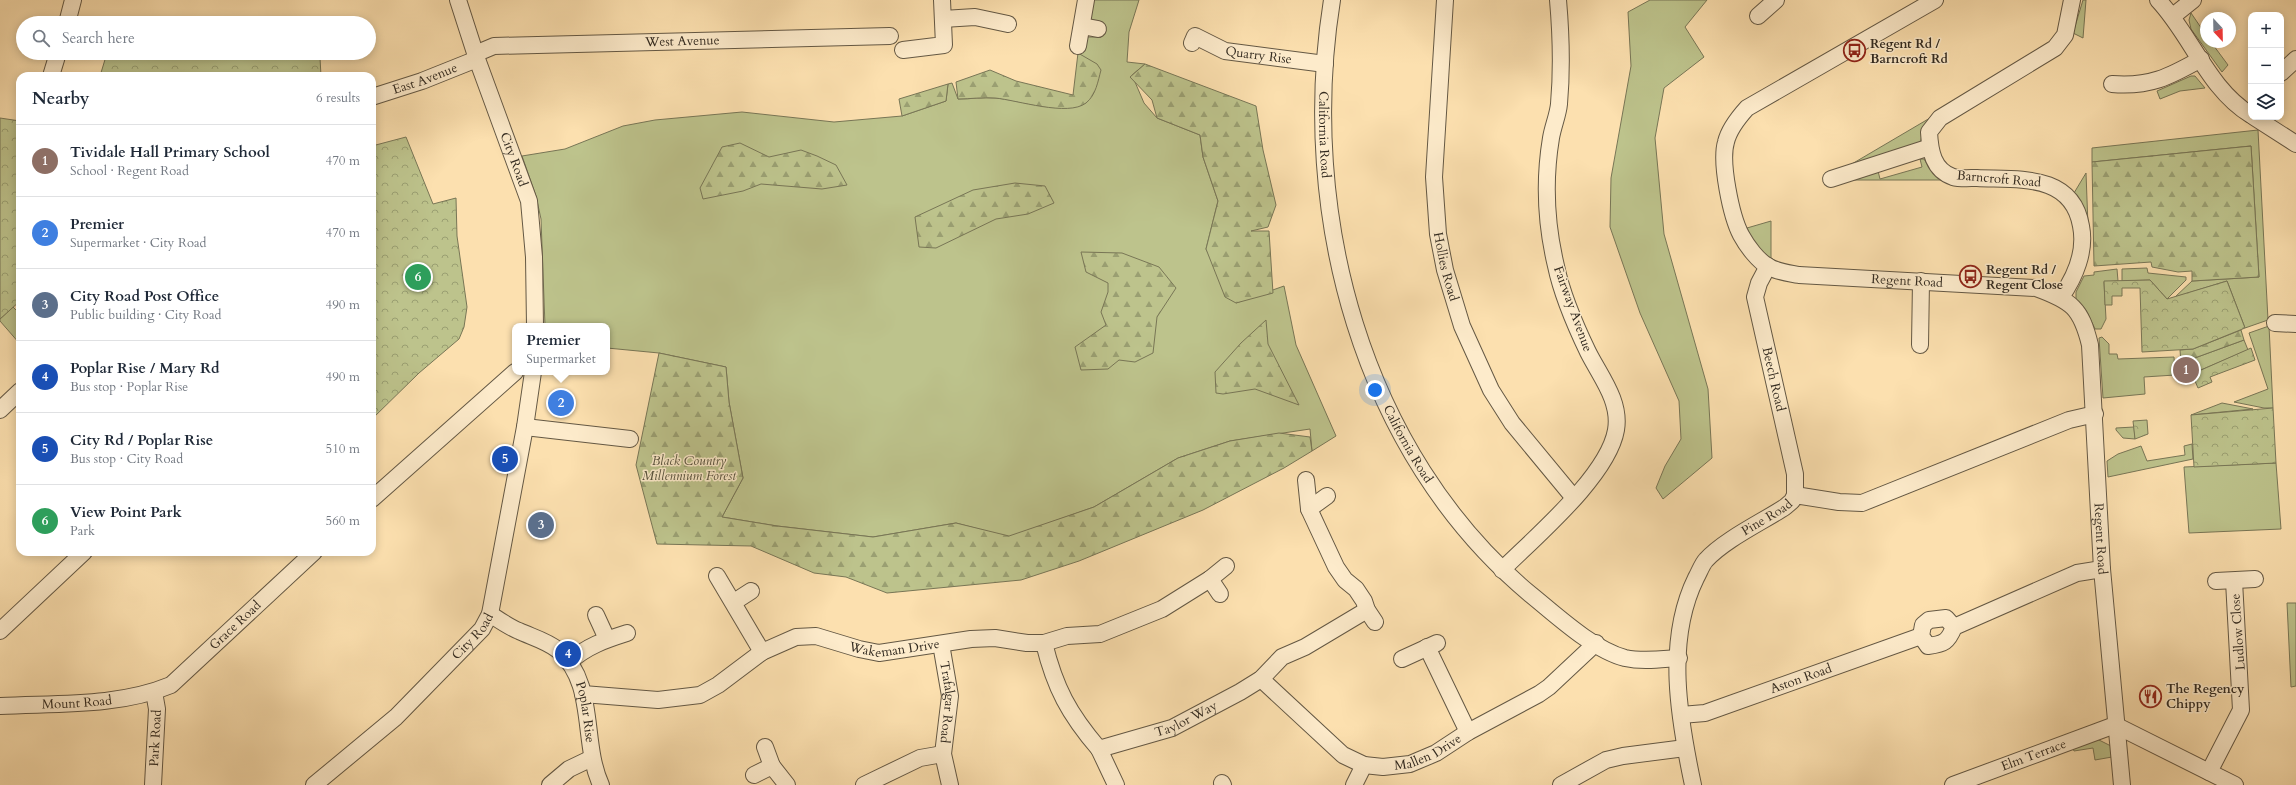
<!DOCTYPE html>
<meta charset="utf-8">
<style>
body{margin:0;font-family:Cardo,serif;background:#f2f2f3;color:#1f2937}
.controls{position:absolute;right:12px;top:12px;display:grid;overflow:hidden;border-radius:8px;box-shadow:0 2px 10px #0003}
.controls button{width:36px;height:36px;display:grid;place-items:center;padding:0;border:0;border-bottom:1px solid #e0e1e3;background:#fff;color:#1f2937;font:20px sans-serif}
.compass{position:absolute;left:2200px;top:12px;width:36px;height:36px;border-radius:50%;background:#fff;box-shadow:0 2px 10px #0003;rotate:158deg}
.you{position:absolute;left:1375px;top:390px;width:14px;height:14px;margin:-10px;border:3px solid #fff;border-radius:50%;background:#1a73e8;box-shadow:0 0 0 6px #1a73e833}
.badge{display:grid;place-items:center;width:26px;height:26px;border-radius:50%;background:#8f2418;color:#fff;font-size:13px;font-weight:700}
.pin{position:absolute;translate:-50% -50%;border:2px solid #fff;box-shadow:0 1px 4px #0006}
.popup{position:absolute;left:512px;top:323px;width:98px;height:52px;box-sizing:border-box;display:grid;place-content:center;border-radius:8px;background:#fff;filter:drop-shadow(0 1px 3px #0005);font-size:13px;white-space:nowrap;color:#747a83}
.popup b{font-size:15px;color:#1f2937}
.popup::after{content:'';position:absolute;left:50%;top:100%;margin-left:-8px;border:8px solid transparent;border-top-color:#fff}
.list{margin:0;padding:0;list-style:none}
h2{display:flex;justify-content:space-between;align-items:center;height:52px;margin:0;padding:0 16px;font-size:17px}
h2 small{font-size:13px;font-weight:400;color:#747a83}
.list li{display:grid;grid-template-columns:26px 1fr auto;gap:12px;align-items:center;box-sizing:border-box;height:72px;padding:0 16px;border-top:1px solid #e0e1e3}
.list b{display:block;font-size:15px;white-space:nowrap}
.list p{margin:0;font-size:13px;white-space:nowrap;color:#747a83}
.list em{font-size:13px;font-style:normal;color:#747a83}
.icon{flex:none;width:22px;height:22px;fill:none;stroke:currentColor;stroke-width:2;stroke-linecap:round;stroke-linejoin:round}
.map{position:relative;flex:none;width:2296px;height:785px;overflow:hidden}
.search{position:absolute;background:#fff;box-shadow:0 2px 10px #0003;left:16px;top:16px;width:360px;height:44px;display:flex;align-items:center;gap:10px;box-sizing:border-box;padding:0 14px;border-radius:22px;color:#747a83;font-size:15px}
.panel{position:absolute;background:#fff;box-shadow:0 2px 10px #0003;left:16px;top:72px;width:360px;height:484px;border-radius:12px}
.map>svg:first-child{display:block}
.grass{fill:#bdc38c;stroke:#787656}
.forest{fill:url(#forest-firs);stroke:#787656}
.park{fill:url(#park-crowns);stroke:#787656}
.lines{fill:none;stroke-linecap:round;stroke-linejoin:round}
.minor-casing{stroke:#645844;stroke-width:18}
.minor{stroke:#fdebcb;stroke-width:16}
.labels{text-anchor:middle;dominant-baseline:central;stroke-width:3;stroke-linejoin:round;paint-order:stroke}
.street-label{font-size:13px;fill:#322a20;stroke:#fdebcb}
.poi-label{font-size:13px;font-weight:bold;fill:#322a20;stroke:#fdebcb;text-anchor:start}
.park-label{font-size:13px;font-style:italic;fill:#55503b;stroke:#fdebcb}
</style>
<div class="map">
<svg width="2296" height="785" viewBox="0 0 2296 785">
<defs>
<pattern id="forest-firs" width="22" height="20" patternUnits="userSpaceOnUse"><rect width="22" height="20" fill="#bdc38c"/><path d="M5 1l3.5 6h-7zM16 11l3.5 6h-7z" fill="#9a9f72"/></pattern>
<pattern id="park-crowns" width="20" height="18" patternUnits="userSpaceOnUse"><rect width="20" height="18" fill="#bdc38c"/><path d="M2 6a3 3 0 1 1 6 0M12 15a3 3 0 1 1 6 0" fill="none" stroke="#9a9f72"/></pattern>
</defs>
<rect width="100%" height="100%" fill="#fce0af"/>
<filter id="stains"><feTurbulence type="fractalNoise" baseFrequency=".005" numOctaves="4"/><feColorMatrix values="0 0 0 0 .2 0 0 0 0 .09 0 0 0 0 .02 0 0 0 .5 -.17"/></filter>
<radialGradient id="worn" r=".72"><stop offset=".6" stop-color="#630" stop-opacity="0"/><stop offset="1" stop-color="#630" stop-opacity=".3"/></radialGradient>
<path class="grass" d="M1092 0H1139L1129 32 1127 62 1145 64 1132 75 1144 103 1157 118 1200 135 1203 157 1218 201 1206 249 1236 303 1284 286 1296 345 1336 436 1312 451 1310 429 1230 441 1178 458 1094 507 1009 537 956 523 873 537 777 526 722 517 743 478 729 402 726 367 659 353 607 348V326H545L541 219 536 196 522 156 565 149 623 126 655 120 742 112 834 122 902 116 946 101 948 84 952 83 958 99C971 99 984 97 996 98 1026 101 1056 114 1086 103L1078 53 1086 37H1101V28L1089 19Z
M1650 0H1707L1685 27 1704 57 1664 88 1655 138 1664 234 1708 389 1712 458 1663 499 1656 488 1665 466 1681 439 1679 401 1640 313 1610 227 1611 178 1631 66 1628 12Z
M2083 0H2086L2083 38 2073 33Z
M2191 13 2206 35V42H2211L2228 65 2222 72 2191 29 2189 20Z
M2191 76H2195L2205 88 2180 91 2160 99 2157 91Z
M1930 118 1923 130 1920 145 1845 168Z
M2258 130 2268 320 2245 328 2227 281 2175 297 2192 281 2259 277 2251 146 2092 162V148Z
M1920 159H1924L1932 172 1952 180H1849L1878 171 1880 179 1922 167Z
M2086 173 2088 226 2074 193Z
M1771 221V258C1757 251 1753 242 1747 228Z
M2147 268 2148 273 2186 277V280L2167 299 2150 280 2122 281V269Z
M2117 269 2118 281 2104 282 2106 319 2101 329H2095L2086 310 2076 299V292L2084 276 2094 275V272Z
M13 307 20 314V344L0 321V319Z
M2269 326 2273 408H2264L2234 402 2268 389 2249 333Z
M2102 337 2109 344V354H2117L2118 359 2174 357 2175 375 2144 377 2145 394 2103 398 2099 338Z
M2244 340 2248 350 2182 378 2181 363Z
M2222 403 2253 409 2191 415Z
M2134 427 2135 439 2123 438 2116 430V428Z
M2192 444 2193 459 2108 477 2107 461 2118 454 2141 446 2147 461 2185 455 2184 446Z
M2276 463 2281 529 2189 533 2184 467Z
M2287 603H2296V686L2291 687Z
M2095 738 2111 746 2112 757 2095 760 2093 748 2074 751 2072 747Z"/>
<path class="forest" d="M1078 53 1097 64 1101 70C1098 81 1096 95 1086 103 1068 117 1017 100 995 98 983 97 970 99 958 99L956 82 990 70 1016 81 1073 95Z
M1145 64 1256 106 1263 150 1276 205 1268 227 1251 231H1269L1273 293 1236 303 1225 297 1206 249 1218 201 1203 157 1200 135 1157 118 1152 100 1130 77Z
M948 84 946 101 902 116 899 99Z
M740 143 769 157 801 150 817 156 836 165 847 185 822 189 761 184 743 191 703 199 700 188 722 147Z
M2251 146 2259 277 2192 281V271L2178 272 2152 267 2151 262 2094 266 2092 162Z
M1015 183 1045 186 1054 203 1028 214 996 219 936 248 919 247 915 217 973 190Z
M1081 252 1122 253 1159 267 1176 288 1157 317 1153 353 1135 362 1119 360 1108 369 1081 370 1075 347 1106 325 1101 312 1108 292V283L1086 272Z
M1266 320 1268 344 1299 405 1255 389 1223 394 1216 393 1215 372 1241 343Z
M2241 330 2244 340 2181 363 2180 350 2193 349Z
M659 353 726 367 729 402 743 478 722 517 777 526 873 537 956 523 1009 536 1094 507 1178 458 1230 441 1279 433 1310 437 1312 451 1284 468 1203 510 1079 561 1021 580 887 593 846 577 814 573 751 546 657 544 636 465Z"/>
<path class="park" d="M107 53H304L307 59 320 58 321 76H100Z
M0 118 20 121V301L0 319Z
M406 137 433 204 456 198 457 236 467 307 464 327 459 339 419 373 372 419V146Z
M2150 280 2167 299 2227 281 2245 328 2193 349 2142 352 2140 288H2122V296H2112V305H2105L2104 281Z
M2251 348 2255 360 2210 377 2212 382 2198 388 2192 374Z
M2273 408 2276 463 2194 467 2191 415Z
M2147 420 2148 434 2135 439 2133 421Z"/>
<g class="lines">
<defs>
<g id="minor">
<path id="s1" d="M458 0 477 59 529 201 534 257 535 326"/>
<path id="s2" d="M1332 0C1298 212 1361 453 1530 594 1555 614 1593 650 1625 658 1643 662 1662 659 1679 658"/>
<path id="s3" d="M1445 0 1434 177 1438 234 1445 270 1462 326 1491 390 1512 423 1574 498"/>
<path id="s4" d="M1935 0 1747 108C1738 118 1729 129 1726 142 1720 162 1731 216 1741 235 1747 246 1758 261 1769 267 1778 272 1789 273 1799 275L2036 288C2072 301 2081 308 2090 345L2102 569 2122 785"/>
<path d="M2158 0C2192 36 2208 89 2251 115"/>
<path d="M1758 16 1776 0"/>
<path d="M2173 16 2193 0"/>
<path d="M943 19 975 17 1008 24"/>
<path d="M67 23 73 0"/>
<path d="M1082 26 1098 29"/>
<path id="s5" d="M1192 43 1195 36 1225 51 1325 64"/>
<path d="M1078 46 1086 0"/>
<path d="M903 50 944 45 942 0"/>
<path id="s6" d="M475 54 494 46 890 36"/>
<path d="M2281 73 2296 59"/>
<path d="M51 76 58 53"/>
<path d="M2112 84C2150 87 2169 77 2201 59"/>
<path id="s7" d="M372 97 422 81 477 59"/>
<path d="M2254 117 2296 144"/>
<path d="M1831 179 1930 147"/>
<path id="s8" d="M1768 266 1759 283 1755 297 1795 474V495"/>
<path d="M2061 297C2075 277 2086 251 2081 226 2072 173 2018 180 1977 178 1970 178 1960 179 1953 177 1933 170 1930 151 1929 132L1940 118 2055 48 2065 35 2072 0"/>
<path d="M2275 323 2296 324"/>
<path d="M1920 345 1921 281"/>
<path d="M0 410 20 391"/>
<path d="M525 427 630 439"/>
<path d="M1306 480 1309 509 1336 567 1345 580 1356 589 1364 601 1367 610 1375 622"/>
<path d="M372 499 515 372"/>
<path d="M1309 509 1327 496"/>
<path d="M1502 570C1535 537 1608 476 1616 430 1621 401 1600 376 1588 352 1575 325 1562 295 1556 266 1546 224 1544 180 1551 138 1553 126 1558 115 1559 104 1562 70 1561 34 1558 0"/>
<path d="M717 576 762 652"/>
<path d="M1210 579 1220 594"/>
<path d="M2216 581 2255 579"/>
<path d="M734 602 751 591"/>
<path id="s9" d="M490 614C499 620 509 627 519 631 532 637 547 641 558 650 597 683 581 742 601 785"/>
<path d="M596 615 607 639"/>
<path d="M1954 627 1946 618 1929 620 1923 625 1921 636 1928 646C1944 644 1948 642 1954 627L2077 573 2102 569"/>
<path d="M0 631 84 552"/>
<path id="s10" d="M1044 643C1055 688 1069 714 1099 749L1172 728 1240 692 1261 679 1282 657 1305 647 1367 610"/>
<path id="s11" d="M941 644 950 696 943 754 950 785"/>
<path d="M1427 647 1468 732"/>
<path d="M1402 659 1437 643"/>
<path d="M569 662C587 646 605 640 627 633"/>
<path id="s12" d="M1261 679 1343 755 1364 765 1383 767 1410 764 1436 753 1468 732 1539 694 1549 687 1596 643"/>
<path id="s13" d="M583 694 658 700 700 695 718 685 762 652 796 637 816 636 859 649 879 653 971 639 995 638 1027 643H1044L1067 636 1100 634 1162 609 1210 579 1226 566"/>
<path id="s14" d="M0 706C57 703 118 707 171 685L314 552"/>
<path id="s15" d="M1681 715 1705 713 1921 636"/>
<path d="M2115 725 2235 785"/>
<path d="M1099 749 1116 785"/>
<path d="M772 766 787 785"/>
<path d="M2209 772 2241 710 2234 581"/>
<path d="M754 775 772 766 765 747"/>
<path d="M1222 783 1223 785"/>
<path id="s16" d="M153 785 157 709 154 692"/>
<path id="s17" d="M314 785 396 717 482 629 490 614 525 427 533 372"/>
<path d="M550 785 569 769 592 758"/>
<path d="M864 785 920 758 943 754"/>
<path d="M1354 785 1364 765"/>
<path d="M1561 785 1606 760 1623 756 1685 748"/>
<path id="s18" d="M1693 785C1679 719 1665 641 1696 578 1699 573 1702 564 1706 560 1724 540 1762 522 1785 507L1792 501 1795 495 1839 502 1862 503 2069 420 2095 414"/>
<path id="s19" d="M1953 785 2115 725"/>
</g>
</defs>
<use href="#minor" class="minor-casing"/>
<use href="#minor" class="minor"/>
</g>
<defs>
<symbol id="bus-ring" viewBox="-11 -11 22 22"><circle r="9.5" fill="#fdebcb" stroke="#8f2418" stroke-width="1.5"/><path d="M-5-6H5V4H4V6H2V4H-2V6H-4V4H-5ZM-3.5-4V0h7V-4ZM-3.5 1.2v1.5H-2V1.2ZM2 1.2v1.5H3.5V1.2Z" fill="#8f2418"/></symbol>
<symbol id="restaurant-ring" viewBox="-11 -11 22 22"><circle r="9.5" fill="#fdebcb" stroke="#8f2418" stroke-width="1.5"/><path d="M-5-6h1v4h1v-4h1v4h1v-4h1v5L-1.5 .5V6h-2V.5L-5-1ZM5-6V6H3V1.5H1.5Q1.5-4 5-6Z" fill="#8f2418"/></symbol>
</defs>
<g fill-rule="evenodd">
<use href="#bus-ring" x="1842" y="38" width="25" height="25"/>
<use href="#bus-ring" x="1958" y="264" width="25" height="25"/>
<use href="#restaurant-ring" x="2138" y="684" width="25" height="25"/>
</g>
<g class="labels">
<g class="street-label">
<text stroke="none"><textPath href="#s6" startOffset="209">West Avenue</textPath></text>
<text stroke="none"><textPath href="#s5" startOffset="75">Quarry Rise</textPath></text>
<text stroke="none"><textPath href="#s7" startOffset="56">East Avenue</textPath></text>
<text stroke="none"><textPath href="#s2" startOffset="135">California Road</textPath></text>
<text stroke="none"><textPath href="#s1" startOffset="169">City Road</textPath></text>
<text transform="translate(1999 179) rotate(5)">Barncroft Road</text>
<text stroke="none"><textPath href="#s3" startOffset="268">Hollies Road</textPath></text>
<text stroke="none"><textPath href="#s4" startOffset="535">Regent Road</textPath></text>
<text transform="translate(1573 309) rotate(70)">Fairway Avenue</text>
<text stroke="none"><textPath href="#s8" startOffset="118">Beech Road</textPath></text>
<text stroke="none"><textPath href="#s2" startOffset="459">California Road</textPath></text>
<text stroke="none"><textPath href="#s18" startOffset="306">Pine Road</textPath></text>
<text stroke="none"><textPath href="#s4" startOffset="942">Regent Road</textPath></text>
<text stroke="none"><textPath href="#s14" startOffset="261">Grace Road</textPath></text>
<text transform="translate(2238 632) rotate(-94)">Ludlow Close</text>
<text stroke="none"><textPath href="#s17" startOffset="218">City Road</textPath></text>
<text stroke="none"><textPath href="#s13" startOffset="331">Wakeman Drive</textPath></text>
<text stroke="none"><textPath href="#s15" startOffset="126">Aston Road</textPath></text>
<text stroke="none"><textPath href="#s14" startOffset="77">Mount Road</textPath></text>
<text stroke="none"><textPath href="#s11" startOffset="59">Trafalgar Road</textPath></text>
<text stroke="none"><textPath href="#s9" startOffset="147">Poplar Rise</textPath></text>
<text stroke="none"><textPath href="#s10" startOffset="213">Taylor Way</textPath></text>
<text stroke="none"><textPath href="#s16" startOffset="47">Park Road</textPath></text>
<text stroke="none"><textPath href="#s12" startOffset="202">Mallen Drive</textPath></text>
<text stroke="none"><textPath href="#s19" startOffset="86">Elm Terrace</textPath></text>
</g>
<g class="poi-label">
<text x="1870" y="44">Regent Rd /<tspan x="1870" dy="15">Barncroft Rd</tspan></text>
<text x="1986" y="270">Regent Rd /<tspan x="1986" dy="15">Regent Close</tspan></text>
<text x="2166" y="689">The Regency<tspan x="2166" dy="15">Chippy</tspan></text>
</g>
<g class="park-label">
<text x="689" y="461">Black Country<tspan x="689" dy="15">Millennium Forest</tspan></text>
</g>
</g>
<rect width="100%" height="100%" filter="url(#stains)"/>
<rect width="100%" height="100%" fill="url(#worn)"/>
</svg>
<div class="controls">
<button>+</button>
<button>−</button>
<button><svg class="icon" aria-label="layers" viewBox="0 0 24 24"><path d="M12 4l9 5-9 5-9-5zM3 14l9 5 9-5"/></svg></button>
</div>
<svg class="compass" viewBox="-18 -18 36 36"><path d="M0-13l5 13h-10z" fill="#e53935"/><path d="M0 13l5-13h-10z" fill="#747a83"/></svg>
<div class="you"></div>
<div class="pin badge" style="left:2186px;top:370px;background:#8d6e63">1</div>
<div class="pin badge" style="left:561px;top:403px;background:#3f7fe0">2</div>
<div class="popup"><b>Premier</b>Supermarket</div>
<div class="pin badge" style="left:541px;top:525px;background:#5c6f8a">3</div>
<div class="pin badge" style="left:568px;top:654px;background:#1a4fb4">4</div>
<div class="pin badge" style="left:505px;top:459px;background:#1a4fb4">5</div>
<div class="pin badge" style="left:418px;top:277px;background:#2e9e5b">6</div>
<div class="search"><svg class="icon" aria-label="search" viewBox="0 0 24 24"><circle cx="10" cy="10" r="6"/><path d="M15 15l6 6"/></svg>Search here</div>
<section class="panel">
<h2>Nearby<small>6 results</small></h2>
<ul class="list">
<li><span class="badge" style="background:#8d6e63">1</span><div><b>Tividale Hall Primary School</b><p>School · Regent Road</p></div><em>470 m</em></li>
<li><span class="badge" style="background:#3f7fe0">2</span><div><b>Premier</b><p>Supermarket · City Road</p></div><em>470 m</em></li>
<li><span class="badge" style="background:#5c6f8a">3</span><div><b>City Road Post Office</b><p>Public building · City Road</p></div><em>490 m</em></li>
<li><span class="badge" style="background:#1a4fb4">4</span><div><b>Poplar Rise / Mary Rd</b><p>Bus stop · Poplar Rise</p></div><em>490 m</em></li>
<li><span class="badge" style="background:#1a4fb4">5</span><div><b>City Rd / Poplar Rise</b><p>Bus stop · City Road</p></div><em>510 m</em></li>
<li><span class="badge" style="background:#2e9e5b">6</span><div><b>View Point Park</b><p>Park</p></div><em>560 m</em></li>
</ul>
</section>
</div>
